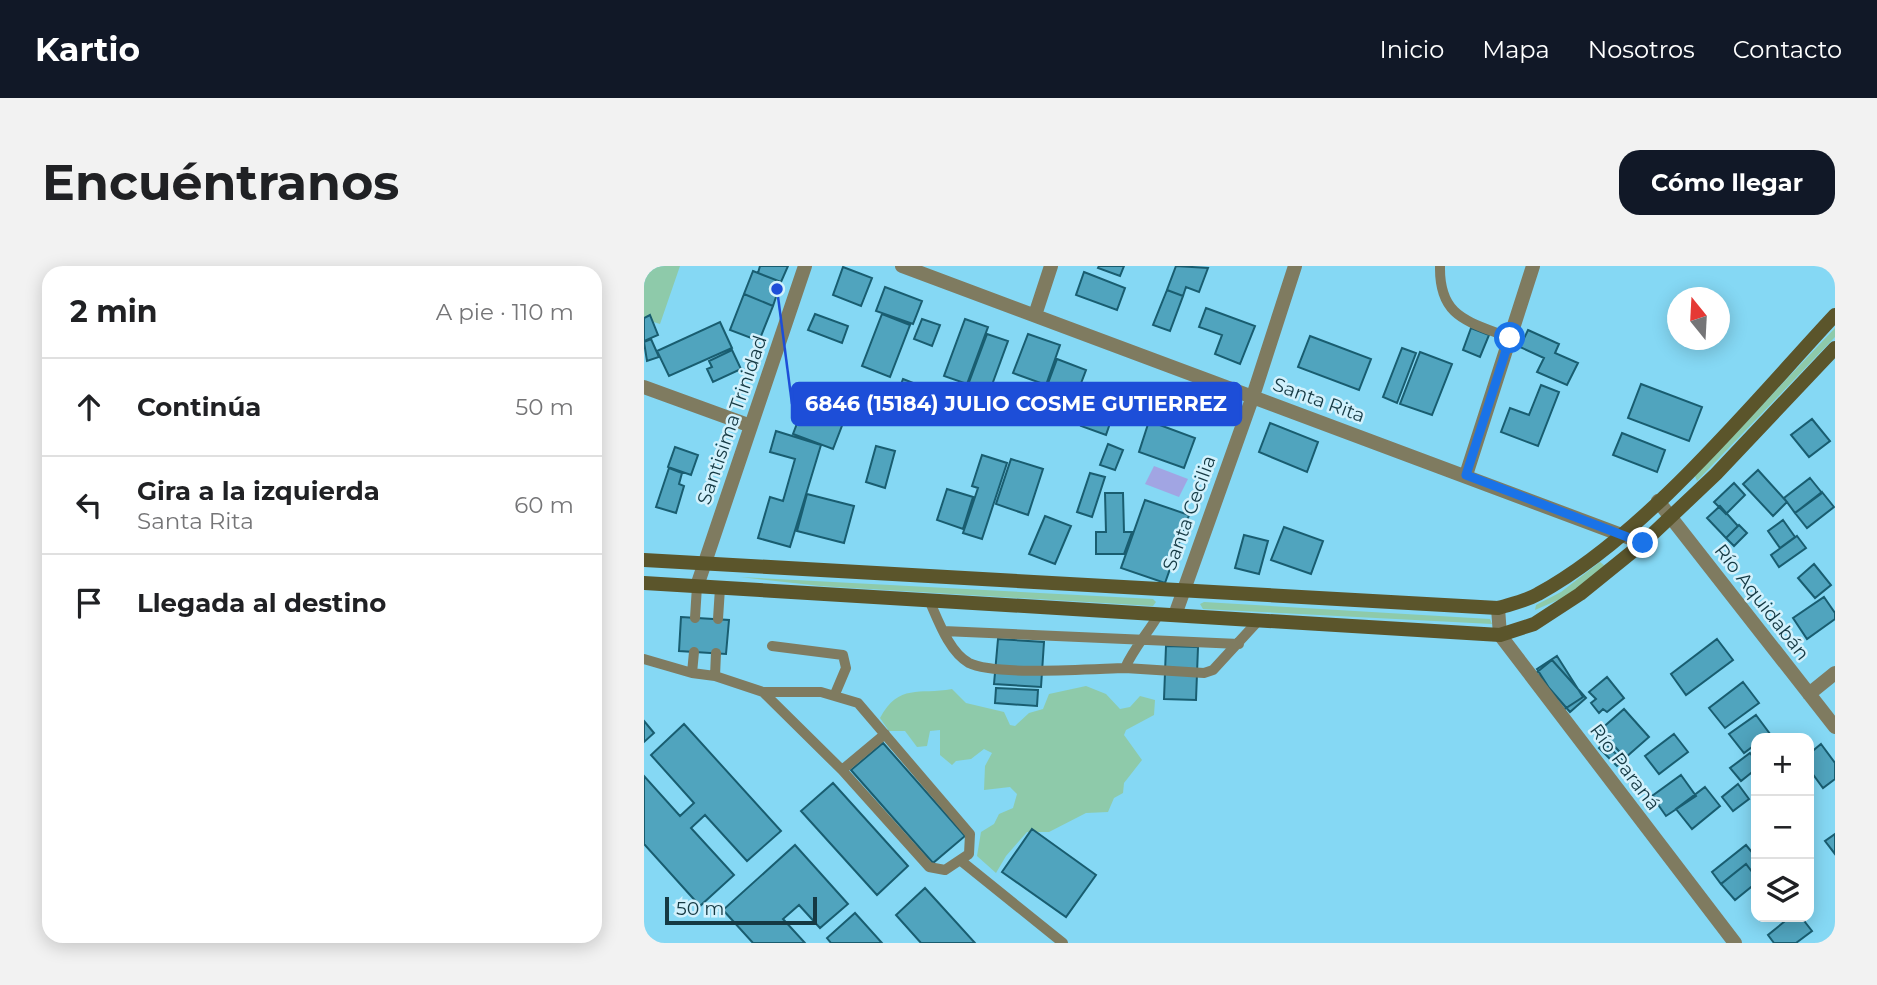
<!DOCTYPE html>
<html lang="es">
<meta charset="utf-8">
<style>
body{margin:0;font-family:Montserrat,sans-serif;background:#f2f2f2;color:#202124}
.controls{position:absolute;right:21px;bottom:21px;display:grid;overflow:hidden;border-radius:14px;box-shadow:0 4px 18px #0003}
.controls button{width:63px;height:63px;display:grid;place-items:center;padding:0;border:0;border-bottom:2px solid #e0e0e0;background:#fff;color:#202124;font:35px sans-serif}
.compass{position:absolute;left:1023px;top:21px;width:63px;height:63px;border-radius:50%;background:#fff;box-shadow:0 4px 18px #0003;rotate:342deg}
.scale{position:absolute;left:21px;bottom:18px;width:152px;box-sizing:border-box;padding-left:7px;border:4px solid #153943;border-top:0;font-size:19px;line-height:24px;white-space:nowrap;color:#153943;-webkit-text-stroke:5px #d2f1fc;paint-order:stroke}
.stop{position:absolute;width:21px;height:21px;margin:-16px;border:5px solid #1a73e8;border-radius:50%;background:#fff}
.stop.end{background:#1a73e8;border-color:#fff;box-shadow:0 2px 7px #0008}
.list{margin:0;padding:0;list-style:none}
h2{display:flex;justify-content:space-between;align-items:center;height:91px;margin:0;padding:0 28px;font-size:30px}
h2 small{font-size:23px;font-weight:400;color:#757577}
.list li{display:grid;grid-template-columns:46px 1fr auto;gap:21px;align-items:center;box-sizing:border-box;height:98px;padding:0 28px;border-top:2px solid #e0e0e0}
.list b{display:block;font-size:26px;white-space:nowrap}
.list p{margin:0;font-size:23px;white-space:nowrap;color:#757577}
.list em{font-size:23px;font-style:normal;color:#757577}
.icon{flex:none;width:38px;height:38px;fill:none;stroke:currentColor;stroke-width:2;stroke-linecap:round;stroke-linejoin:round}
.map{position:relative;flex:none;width:1191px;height:677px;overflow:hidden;border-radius:21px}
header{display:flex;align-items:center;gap:42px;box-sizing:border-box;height:98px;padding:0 35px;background:#111827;color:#fff}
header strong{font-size:33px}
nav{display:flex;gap:38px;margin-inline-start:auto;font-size:24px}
.intro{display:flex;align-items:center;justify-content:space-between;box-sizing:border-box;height:168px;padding:0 42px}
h1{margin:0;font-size:49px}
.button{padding:18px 32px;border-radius:21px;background:#111827;color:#fff;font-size:24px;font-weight:700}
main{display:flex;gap:42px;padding:0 42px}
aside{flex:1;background:#fff;border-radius:21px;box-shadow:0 4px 18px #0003}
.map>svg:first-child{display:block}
.green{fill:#8ecaaa}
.water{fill:#a1a5e3}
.building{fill:#50a4be;stroke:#195d70;stroke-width:2}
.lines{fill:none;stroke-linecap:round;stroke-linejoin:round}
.lane{stroke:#7f7b60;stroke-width:10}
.street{stroke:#7f7b60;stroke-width:14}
.secondary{stroke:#5b552b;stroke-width:14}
.route{stroke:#1a73e8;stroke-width:9}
.labels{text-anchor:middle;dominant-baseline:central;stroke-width:5;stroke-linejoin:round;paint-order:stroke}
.street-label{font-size:19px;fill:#153943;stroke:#d2f1fc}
.leader{fill:none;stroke:#1d4ed8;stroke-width:2.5}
.callout-dot{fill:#1d4ed8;stroke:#d2f1fc;stroke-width:2.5}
.callout{fill:#1d4ed8;stroke:#1d4ed8;stroke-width:2.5}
.callout-label{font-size:21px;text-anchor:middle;font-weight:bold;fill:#fff}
</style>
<header>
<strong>Kartio</strong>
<nav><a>Inicio</a><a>Mapa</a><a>Nosotros</a><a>Contacto</a></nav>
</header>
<div class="intro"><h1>Encuéntranos</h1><a class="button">Cómo llegar</a></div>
<main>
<aside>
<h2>2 min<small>A pie · 110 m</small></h2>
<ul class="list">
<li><svg class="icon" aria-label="ahead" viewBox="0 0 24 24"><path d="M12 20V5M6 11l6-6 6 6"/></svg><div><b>Continúa</b></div><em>50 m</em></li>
<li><svg class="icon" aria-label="left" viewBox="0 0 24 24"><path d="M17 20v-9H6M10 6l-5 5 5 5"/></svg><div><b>Gira a la izquierda</b><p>Santa Rita</p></div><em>60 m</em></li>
<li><svg class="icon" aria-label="arrive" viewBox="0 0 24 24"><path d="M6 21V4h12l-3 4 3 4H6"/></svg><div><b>Llegada al destino</b></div></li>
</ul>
</aside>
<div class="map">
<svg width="1191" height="677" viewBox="0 0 1191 677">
<rect width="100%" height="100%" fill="#85d8f4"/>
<path class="green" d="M0 0H36L16 58 0 53Z
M1191 62V71L1053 215 1051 210Z
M956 296 961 300 921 331 891 344 892 339 917 326Z
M96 311 509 333 512 336 509 340 176 320Z
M560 336 846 353 848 358 559 343 556 338Z
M442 420 462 428 476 443 486 441 496 430 511 434 510 449 482 464 480 469 498 494 480 517 479 527 470 532 464 546 442 547 405 566H383L362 590 352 607 333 590 337 566 350 558 355 548 369 542 373 528 366 521 340 524 341 500 348 487 340 483 327 493 312 495 308 499 296 489V464L286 465 283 480 273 481 261 465H245L236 452C255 417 275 429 308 423L322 437 360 446 366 459 371 460 385 447 399 443 405 428Z"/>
<path class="water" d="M510 200 544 213 535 231 501 218Z"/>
<path class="building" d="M116 0H144L137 16 114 7Z
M455 0H480L476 10 454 2Z
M532 0 564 2 555 26 542 21 539 30 523 24Z
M199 1 228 12 217 40 189 29Z
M109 5 137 16 129 40 100 28Z
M440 6 481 22 473 44 432 29Z
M241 21 278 35 269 58 232 45Z
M523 24 539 30 526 65 509 59Z
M100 28 129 40 115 75 86 64Z
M562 42 611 60 596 98 571 88 578 69 555 61Z
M171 48 204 60 198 77 164 64Z
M238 48 266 59 246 111 218 100Z
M6 49 14 69 0 75V52Z
M278 53 296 59 288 80 270 73Z
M321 53 344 61 323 118 300 110Z
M76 56 88 82 25 110 13 85Z
M827 62 845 69 836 91 819 84Z
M884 64 915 78 911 87 934 97 923 119 893 106 900 92 876 81Z
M343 68 364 75 345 127 324 119Z
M384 68 416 79 402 119 369 107Z
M666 70 727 93 715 124 654 101Z
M7 73 15 91 3 95 0 76Z
M758 82 772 87 753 137 739 131Z
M88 84 97 103 69 116 63 103 68 101 65 95Z
M776 86 808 98 788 149 756 138Z
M413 93 442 104 425 149 396 139Z
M259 113 277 120 269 141 251 134Z
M997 118 1058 141 1045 175 984 152Z
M897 119 915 126 894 180 857 166 866 142 885 149Z
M450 123 475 131 462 169 437 160Z
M159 142 199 157 189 183 149 168Z
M1168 153 1186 175 1165 191 1147 169Z
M505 155 551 172 540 202 495 186Z
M626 157 674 176 663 206 615 186Z
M132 165 177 179 146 281 114 272 126 231 139 235 151 193 126 186Z
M978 167 1021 184 1013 206 969 189Z
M464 178 479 184 471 204 456 199Z
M232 180 251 185 241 222 222 216Z
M31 181 54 189 47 209 24 201Z
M338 189 363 197 338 273 319 267 334 222 328 220Z
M367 193 399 203 384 249 352 238Z
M25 202 38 207 35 218 40 220 32 247 12 241Z
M1114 204 1143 236 1129 250 1099 218Z
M446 207 461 211 448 251 433 246Z
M1166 212 1178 227 1151 247 1140 232Z
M1090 217 1101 229 1082 248 1070 236Z
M303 223 329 231 319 263 293 254Z
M1178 226 1190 241 1163 262 1151 247Z
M461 227H479L480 266H488L480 288H452V266H462Z
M163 228 210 240 200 277 153 265Z
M501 234 545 249 521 317 477 302Z
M1076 240 1094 260 1082 272 1063 252Z
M401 250 427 260 411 298 385 288Z
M1139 254 1151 271 1136 282 1124 265Z
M1095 259 1103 267 1090 280 1082 272Z
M640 261 679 275 667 308 627 294Z
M600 269 624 275 615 308 591 302Z
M1153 270 1162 282 1135 301 1127 289Z
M1170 298 1187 319 1171 332 1154 312Z
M1180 331 1191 347V353L1163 373 1149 352Z
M37 351 85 354 82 388 35 385Z
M354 373 400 376 397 421 350 418Z
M1073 373 1089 394 1042 429 1027 408Z
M522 380 554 381 552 434 520 433Z
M913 390 939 431 919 444 893 403Z
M908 394 942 432 926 446 892 407Z
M963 411 980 432 963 446 959 443 955 447 947 437 952 433 945 426Z
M1099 416 1115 437 1081 462 1065 442Z
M352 422 394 424 393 440 351 437Z
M980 443 1005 471 981 492 956 464Z
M1112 449 1126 468 1112 472V478L1100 487 1085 468Z
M0 455 10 467 0 476Z
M40 458 137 565 103 595 61 549 47 562 90 609 56 640 0 578V510L36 550 50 537 7 489Z
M1030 468 1044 486 1015 508 1001 490Z
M239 477 321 570 289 597 207 504Z
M961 477 979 495 973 500 955 482Z
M1177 478 1191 497V513L1179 522 1165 503V488Z
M1106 487 1112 495V503L1097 515 1086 502Z
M1037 509 1052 530 1022 550 1008 530Z
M189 517 264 600 233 629 157 545Z
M1094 518 1105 533 1089 545 1078 531Z
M1061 521 1076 540 1048 563 1032 543Z
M388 563 452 609 422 651 358 606Z
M1191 568V588L1181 575Z
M151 579 204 638 176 662 155 639 139 653 161 677H109L79 644Z
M1102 579 1112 591V611L1102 598 1077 618 1068 606Z
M1102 598 1112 611V617L1091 634 1077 618Z
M281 622 331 677H277L252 649Z
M211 647 238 677H187L183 672Z
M1146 651H1157L1168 665 1152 677H1130L1124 669Z"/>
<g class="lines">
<path class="lane" d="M796 0C795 52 824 55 866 72
M285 334C294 354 305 386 325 397 351 410 448 403 481 402 490 382 504 367 515 348
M51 352 53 320
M74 353 76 322
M299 365 595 378
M128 380 199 389 202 402 191 428
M72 387 71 410 119 426H177L214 437 326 568 325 588 301 604 285 601 198 504
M0 393 48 407 50 386
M481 402 560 407 569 404 615 354
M48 407 71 410
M119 426 198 504 241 468
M316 594 419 677"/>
<path class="street" d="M258 0 999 277
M391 49 407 0
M0 121 107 160
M822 209 889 0
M1014 235 1191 461
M53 320 161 0
M854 342 856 369 1091 677
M531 349 609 130 651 0
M1165 428 1191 407"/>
<path class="secondary" d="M0 294 854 342C867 338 882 335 894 328 1002 269 1107 139 1191 49
M0 317 856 369 890 358 936 328 999 277 1072 208 1191 82"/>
</g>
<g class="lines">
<path class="route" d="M866 72 822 209 999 277"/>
</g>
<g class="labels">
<g class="street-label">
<text transform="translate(675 134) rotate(20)">Santa Rita</text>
<text transform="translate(88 154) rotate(-71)">Santisima Trinidad</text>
<text transform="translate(545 247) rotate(-70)">Santa Cecilia</text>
<text transform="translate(1118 336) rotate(52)">Río Aquidabán</text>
<text transform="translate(981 501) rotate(53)">Río Paraná</text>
</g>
</g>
<path class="leader" d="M133 23L148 138"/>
<circle class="callout-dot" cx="133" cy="23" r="7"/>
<rect class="callout" x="148" y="117" width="449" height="42" rx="7"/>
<g class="callout-label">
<text x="372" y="145">6846 (15184) JULIO COSME GUTIERREZ</text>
</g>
</svg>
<div class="controls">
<button>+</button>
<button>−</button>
<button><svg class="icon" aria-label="layers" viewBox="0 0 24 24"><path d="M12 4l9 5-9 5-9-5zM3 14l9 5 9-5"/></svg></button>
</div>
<svg class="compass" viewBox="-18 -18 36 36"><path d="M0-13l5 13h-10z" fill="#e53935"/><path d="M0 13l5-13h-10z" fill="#757577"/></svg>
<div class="scale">50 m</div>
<div class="stop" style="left:866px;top:72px"></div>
<div class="stop end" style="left:999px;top:277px"></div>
</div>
</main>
